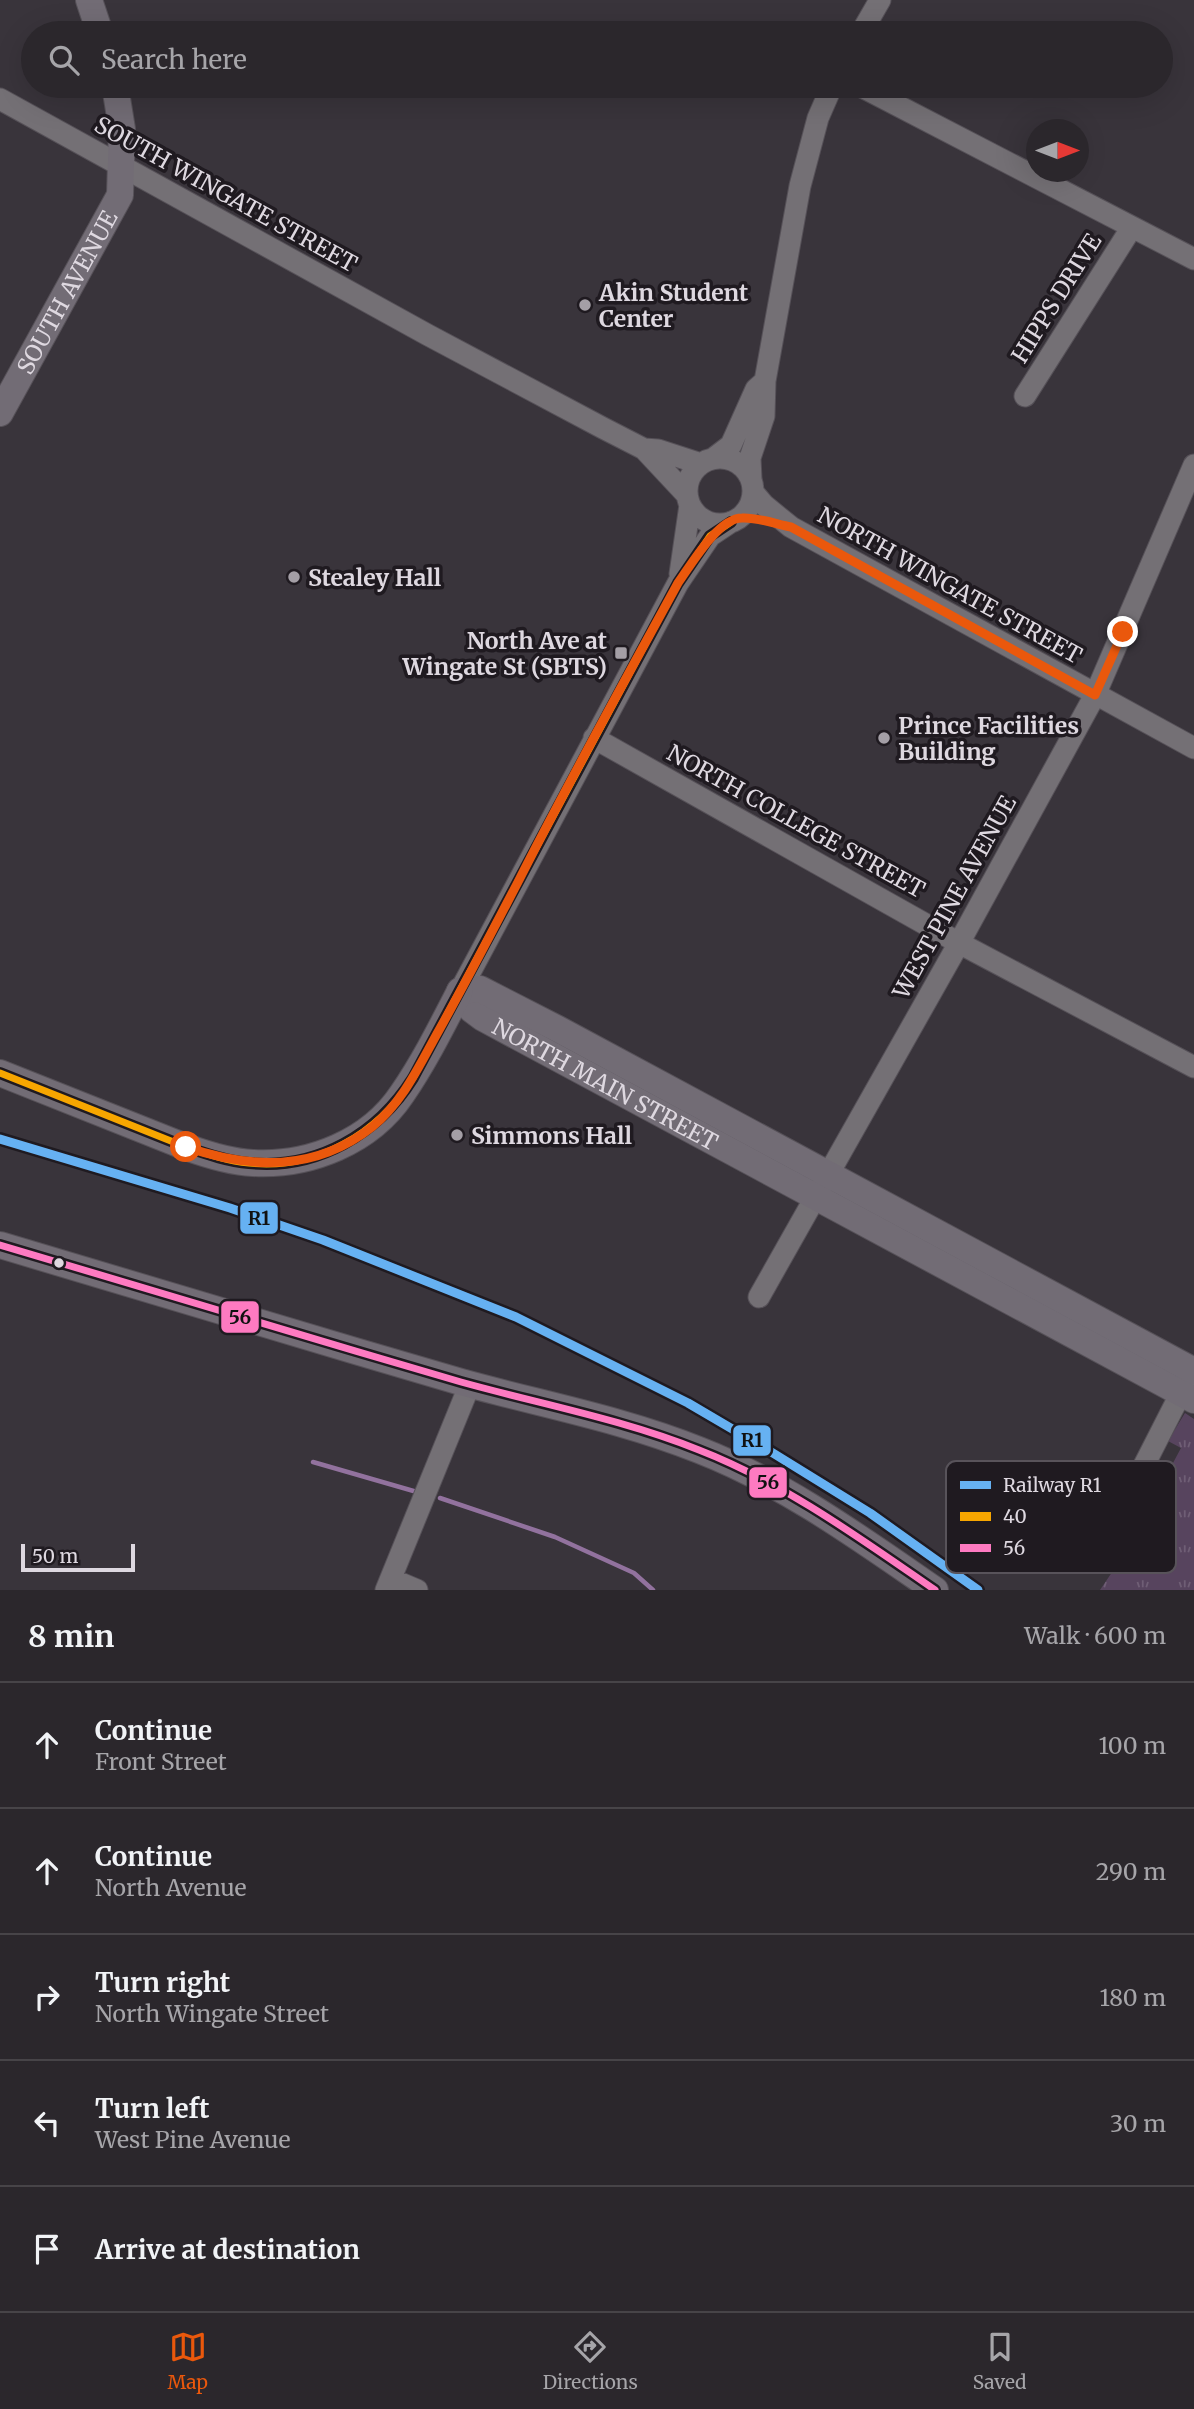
<!DOCTYPE html>
<meta charset="utf-8">
<style>
body{margin:0;font-family:Merriweather,serif;background:#332f34;color:#f1f3f6}
.compass{position:absolute;left:1026px;top:119px;width:63px;height:63px;border-radius:50%;background:#2b272c;box-shadow:0 7px 28px #0002;rotate:90deg}
.scale{position:absolute;left:21px;bottom:18px;width:114px;box-sizing:border-box;padding-left:7px;border:4px solid #ded8e0;border-top:0;font-size:19px;line-height:24px;white-space:nowrap;color:#ded8e0;-webkit-text-stroke:5px #1f1a20;paint-order:stroke}
.stop{position:absolute;width:21px;height:21px;margin:-16px;border:5px solid #ea580c;border-radius:50%;background:#fff}
.stop.end{background:#ea580c;border-color:#fff;box-shadow:0 2px 7px #0008}
.list{margin:0;padding:0;list-style:none}
h2{display:flex;justify-content:space-between;align-items:center;height:91px;margin:0;padding:0 28px;font-size:30px}
h2 small{font-size:23px;font-weight:400;color:#a6a5a9}
.list li{display:grid;grid-template-columns:46px 1fr auto;gap:21px;align-items:center;box-sizing:border-box;height:126px;padding:0 28px;border-top:2px solid #474448}
.list b{display:block;font-size:26px;white-space:nowrap}
.list p{margin:0;font-size:23px;white-space:nowrap;color:#a6a5a9}
.list em{font-size:23px;font-style:normal;color:#a6a5a9}
.icon{flex:none;width:38px;height:38px;fill:none;stroke:currentColor;stroke-width:2;stroke-linecap:round;stroke-linejoin:round}
.map{position:relative;flex:none;width:1194px;height:1590px;overflow:hidden}
.search{position:absolute;background:#2b272c;box-shadow:0 7px 28px #0002;left:21px;right:21px;top:21px;height:77px;display:flex;align-items:center;gap:18px;box-sizing:border-box;padding:0 24px;border-radius:38px;color:#a6a5a9;font-size:26px}
.sheet{height:721px;background:#2b272c}
nav{display:flex;justify-content:space-around;align-items:center;box-sizing:border-box;height:98px;border-top:2px solid #474448;background:#2b272c;font-size:19px;color:#a6a5a9}
nav a{display:grid;justify-items:center;gap:4px}
nav .on{color:#ea580c}
.map>svg:first-child{display:block}
.grass{fill:url(#grass-tufts)}
.lines{fill:none;stroke-linecap:round;stroke-linejoin:round}
.stream{stroke:#92729e;stroke-width:4.5}
.minor-casing{stroke:#565158;stroke-width:23}
.major-casing{stroke:#565158;stroke-width:28}
.minor{stroke:#747075;stroke-width:21}
.major{stroke:#726c75;stroke-width:26}
.bus-1-casing{stroke:#1f1a20;stroke-width:12}
.bus-2-casing{stroke:#1f1a20;stroke-width:12}
.bus-1{stroke:#f7a600;stroke-width:7}
.bus-2{stroke:#fe7ac1;stroke-width:7}
.rail-1-casing{stroke:#1f1a20;stroke-width:14}
.rail-1{stroke:#66b1f2;stroke-width:9}
.route{stroke:#ea580c;stroke-width:9}
.poi-dot{fill:#a49fa6;stroke:#1f1a20;stroke-width:2.5}
.bus-dot{fill:#ded8e0;stroke:#1f1a20;stroke-width:2.5}
.labels{text-anchor:middle;dominant-baseline:central;stroke-width:7;stroke-linejoin:round;paint-order:stroke}
.street-label{font-size:23px;fill:#ded8e0;stroke:#1f1a20}
.poi-label{font-size:23px;font-weight:bold;fill:#ded8e0;stroke:#1f1a20;text-anchor:start}
.key{fill:#1f1a20;stroke:#58535a;stroke-width:2}
.key-label{font-size:19px;fill:#ded8e0}
.line-badge{stroke:#1f1a20;stroke-width:2.5}
.pale-badge-label{font-size:19px;text-anchor:middle;font-weight:bold;fill:#111}
</style>
<div class="map">
<svg width="1194" height="1590" viewBox="0 0 1194 1590">
<defs>
<pattern id="grass-tufts" width="24" height="20" patternUnits="userSpaceOnUse" patternTransform="scale(1.75)"><rect width="24" height="20" fill="#57445e"/><path d="M3 7l-1-3M5 7V3M7 7l1-3M15 17l-1-3M17 17v-4M19 17l1-3" fill="none" stroke="#6f5e75"/></pattern>
</defs>
<rect width="100%" height="100%" fill="#39343b"/>
<path class="grass" d="M1185 1413 1194 1419V1590H1100L1125 1553 1181 1448 1168 1441Z"/>
<g class="lines">
<path class="stream" d="M313 1462 417 1492
M440 1498 555 1537 634 1573 653 1590"/>
<defs>
<path id="minor" d="M861 33 880 0
M860 86 1194 259
M0 99 428 335 603 428 644 449 658 450 701 464
M1025 396 1132 227
M644 449 687 495
M714 458 731 445 756 389 765 381
M687 491a33 33 0 1 1 66 0a33 33 0 1 1-66 0Z
M751 479 750 458 764 416 765 381 800 186 818 118 832 86
M753 492 764 505 791 527 1194 748
M680 574 690 505
M594 738 959 943 1194 1067
M460 991 678 583 710 536 731 522
M759 1297 959 943 1095 695 1194 465
M1110 1532 1187 1381
M391 1579 417 1590
M386 1590 470 1384"/>
<g id="major">
<path d="M89 0 100 33"/>
<path id="s1" d="M0 413 120 195 122 129 115 86"/>
<path id="s2" d="M460 991 471 1009 483 1018 1194 1400"/>
<path d="M460 991 480 989 558 1029 1194 1371"/>
<path d="M0 1073 186 1147C208 1155 230 1162 253 1163 310 1166 370 1142 402 1094 424 1062 442 1026 460 991"/>
<path d="M0 1245C153 1291 307 1337 461 1382 540 1404 622 1419 699 1450 784 1483 861 1539 935 1590"/>
</g>
</defs>
<use href="#minor" class="minor-casing"/>
<use href="#major" class="major-casing"/>
<use href="#minor" class="minor"/>
<use href="#major" class="major"/>
<defs>
<path id="bus-1" d="M0 1073 186 1147C207 1154 227 1161 249 1163 317 1170 378 1134 413 1078L678 583 710 536 731 522"/>
<path id="bus-2" d="M0 1245C153 1291 307 1337 461 1382 540 1404 622 1419 699 1450 784 1483 861 1539 935 1590"/>
</defs>
<use href="#bus-1" class="bus-1-casing"/>
<use href="#bus-2" class="bus-2-casing"/>
<use href="#bus-1" class="bus-1"/>
<use href="#bus-2" class="bus-2"/>
<defs>
<path id="rail-1" d="M0 1139 230 1208 323 1240 516 1317 688 1403 768 1450 870 1513 978 1590"/>
</defs>
<use href="#rail-1" class="rail-1-casing"/>
<use href="#rail-1" class="rail-1"/>
</g>
<g class="lines">
<path class="route" d="M186 1147C251 1169 315 1172 372 1127 403 1102 419 1066 438 1032 466 982 492 932 518 882 569 781 624 682 678 583 691 565 718 518 742 518 757 517 776 524 791 527L1095 695 1123 632"/>
</g>
<g class="poi-dot">
<circle cx="585" cy="305" r="7"/>
<circle cx="294" cy="577" r="7"/>
<rect x="614" y="646" width="14" height="14" rx="3.5"/>
<circle cx="884" cy="738" r="7"/>
<circle cx="457" cy="1135" r="7"/>
</g>
<circle class="bus-dot" cx="59" cy="1263" r="6"/>
<g class="labels">
<g class="street-label">
<text transform="translate(226 194) rotate(29)">SOUTH WINGATE STREET</text>
<text stroke="none"><textPath href="#s1" startOffset="138">SOUTH AVENUE</textPath></text>
<text transform="translate(1056 298) rotate(-58)">HIPPS DRIVE</text>
<text transform="translate(950 585) rotate(29)">NORTH WINGATE STREET</text>
<text transform="translate(796 821) rotate(29)">NORTH COLLEGE STREET</text>
<text transform="translate(954 897) rotate(-61)">WEST PINE AVENUE</text>
<text stroke="none"><textPath href="#s2" startOffset="175">NORTH MAIN STREET</textPath></text>
</g>
<g class="poi-label">
<text x="599" y="292">Akin Student<tspan x="599" dy="26">Center</tspan></text>
<text x="308" y="577">Stealey Hall</text>
<text x="607" y="640" text-anchor="end">North Ave at<tspan x="607" dy="26">Wingate St (SBTS)</tspan></text>
<text x="898" y="725">Prince Facilities<tspan x="898" dy="26">Building</tspan></text>
<text x="471" y="1135">Simmons Hall</text>
</g>
</g>
<rect x="946" y="1461" width="230" height="112" rx="10" class="key"/>
<rect x="960" y="1481" width="31" height="8" fill="#66b1f2"/>
<rect x="960" y="1512" width="31" height="9" fill="#f7a600"/>
<rect x="960" y="1544" width="31" height="8" fill="#fe7ac1"/>
<g class="key-label">
<text x="1003" y="1492">Railway R1</text>
<text x="1003" y="1523">40</text>
<text x="1003" y="1555">56</text>
</g>
<g class="line-badge">
<rect x="239" y="1201" width="40" height="34" rx="7" fill="#66b1f2"/>
<rect x="220" y="1300" width="40" height="34" rx="7" fill="#fe7ac1"/>
<rect x="732" y="1424" width="40" height="33" rx="7" fill="#66b1f2"/>
<rect x="748" y="1466" width="40" height="33" rx="7" fill="#fe7ac1"/>
</g>
<g class="pale-badge-label">
<text x="259" y="1225">R1</text>
<text x="240" y="1324">56</text>
<text x="752" y="1447">R1</text>
<text x="768" y="1489">56</text>
</g>
</svg>
<svg class="compass" viewBox="-18 -18 36 36"><path d="M0-13l5 13h-10z" fill="#e53935"/><path d="M0 13l5-13h-10z" fill="#a6a5a9"/></svg>
<div class="scale">50 m</div>
<div class="stop" style="left:186px;top:1147px"></div>
<div class="stop end" style="left:1123px;top:632px"></div>
<div class="search"><svg class="icon" aria-label="search" viewBox="0 0 24 24"><circle cx="10" cy="10" r="6"/><path d="M15 15l6 6"/></svg>Search here</div>
</div>
<section class="sheet">
<h2>8 min<small>Walk · 600 m</small></h2>
<ul class="list">
<li><svg class="icon" aria-label="ahead" viewBox="0 0 24 24"><path d="M12 20V5M6 11l6-6 6 6"/></svg><div><b>Continue</b><p>Front Street</p></div><em>100 m</em></li>
<li><svg class="icon" aria-label="ahead" viewBox="0 0 24 24"><path d="M12 20V5M6 11l6-6 6 6"/></svg><div><b>Continue</b><p>North Avenue</p></div><em>290 m</em></li>
<li><svg class="icon" aria-label="right" viewBox="0 0 24 24"><path d="M7 20v-9h11M14 6l5 5-5 5"/></svg><div><b>Turn right</b><p>North Wingate Street</p></div><em>180 m</em></li>
<li><svg class="icon" aria-label="left" viewBox="0 0 24 24"><path d="M17 20v-9H6M10 6l-5 5 5 5"/></svg><div><b>Turn left</b><p>West Pine Avenue</p></div><em>30 m</em></li>
<li><svg class="icon" aria-label="arrive" viewBox="0 0 24 24"><path d="M6 21V4h12l-3 4 3 4H6"/></svg><div><b>Arrive at destination</b></div></li>
</ul>
</section>
<nav>
<a class="on"><svg class="icon" aria-label="map" viewBox="0 0 24 24"><path d="M3 6l6-2 6 2 6-2v14l-6 2-6-2-6 2zM9 4v14M15 6v14"/></svg>Map</a>
<a><svg class="icon" aria-label="directions" viewBox="0 0 24 24"><path d="M12 3l9 9-9 9-9-9zM9 14v-3h6M13 9l2 2-2 2"/></svg>Directions</a>
<a><svg class="icon" aria-label="saved" viewBox="0 0 24 24"><path d="M7 4h10v16l-5-4-5 4z"/></svg>Saved</a>
</nav>
